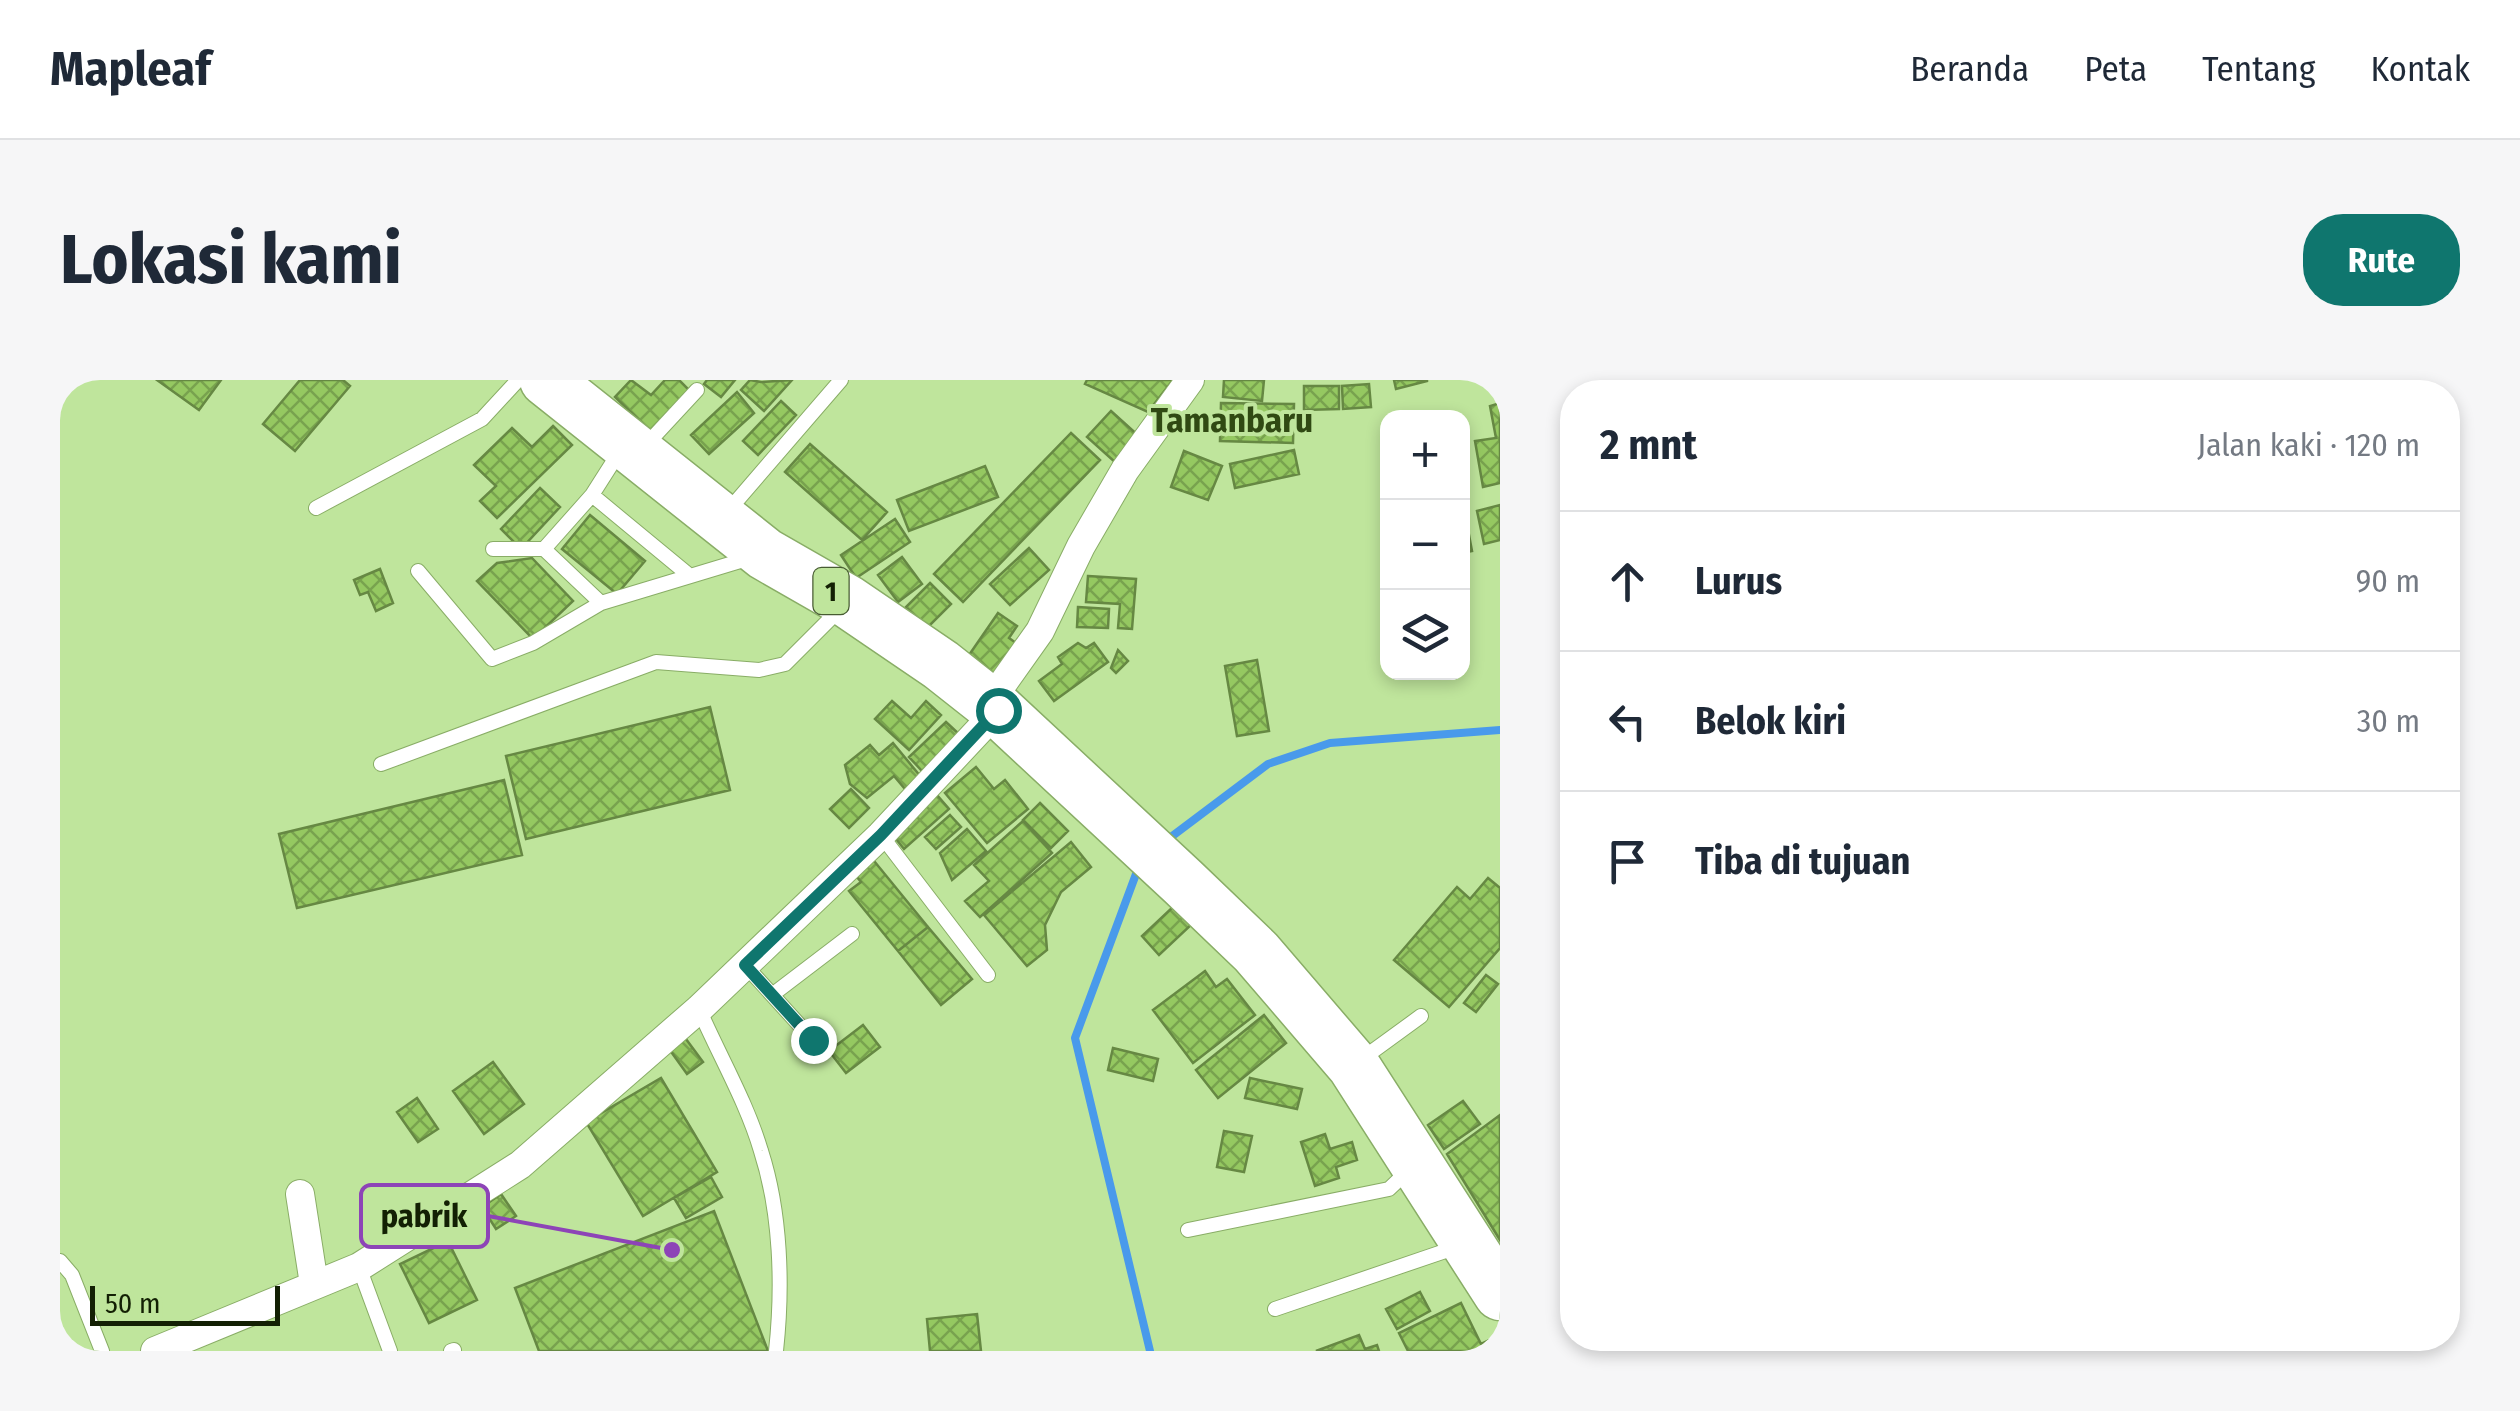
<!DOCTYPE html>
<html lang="id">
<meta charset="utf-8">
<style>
body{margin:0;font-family:"Fira Sans Condensed",sans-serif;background:#f6f6f7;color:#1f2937}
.controls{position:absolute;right:30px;top:30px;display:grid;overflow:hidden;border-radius:20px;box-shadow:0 5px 15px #0003}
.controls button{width:90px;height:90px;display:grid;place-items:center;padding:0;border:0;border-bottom:2px solid #e0e1e3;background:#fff;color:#1f2937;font:50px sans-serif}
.scale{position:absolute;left:30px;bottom:25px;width:190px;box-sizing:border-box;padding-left:10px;border:5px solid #132004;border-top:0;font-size:28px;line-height:35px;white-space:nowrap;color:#132004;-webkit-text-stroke:8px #bfe59c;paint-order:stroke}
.stop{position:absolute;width:30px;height:30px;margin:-22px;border:8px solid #0f766e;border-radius:50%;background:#fff}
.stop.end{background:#0f766e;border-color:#fff;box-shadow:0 2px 10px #0008}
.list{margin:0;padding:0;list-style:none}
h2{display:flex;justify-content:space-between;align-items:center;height:130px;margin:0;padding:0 40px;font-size:42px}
h2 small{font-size:32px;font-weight:400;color:#747a83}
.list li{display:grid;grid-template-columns:65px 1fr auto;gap:30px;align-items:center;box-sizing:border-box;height:140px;padding:0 40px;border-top:2px solid #e0e1e3}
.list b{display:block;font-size:38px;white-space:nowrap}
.list em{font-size:32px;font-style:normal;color:#747a83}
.icon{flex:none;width:55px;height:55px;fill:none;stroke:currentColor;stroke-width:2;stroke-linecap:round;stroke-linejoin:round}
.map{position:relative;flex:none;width:1440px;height:971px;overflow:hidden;border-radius:40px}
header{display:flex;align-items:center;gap:60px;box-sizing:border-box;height:140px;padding:0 50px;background:#fff;border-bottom:2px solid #e0e1e3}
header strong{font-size:48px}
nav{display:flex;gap:55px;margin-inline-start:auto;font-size:35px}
.intro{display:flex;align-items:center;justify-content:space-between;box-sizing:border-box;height:240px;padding:0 60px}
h1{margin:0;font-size:70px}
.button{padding:25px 45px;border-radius:40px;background:#0f766e;color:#fff;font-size:35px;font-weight:700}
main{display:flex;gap:60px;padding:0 60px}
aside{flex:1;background:#fff;border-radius:40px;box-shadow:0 5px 15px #0003}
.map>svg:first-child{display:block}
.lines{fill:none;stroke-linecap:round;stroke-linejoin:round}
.stream{stroke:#499aeb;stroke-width:8}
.building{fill:url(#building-cross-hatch);stroke:#668843;stroke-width:2.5}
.lane-casing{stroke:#89ad66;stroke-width:16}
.street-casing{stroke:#89ad66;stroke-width:30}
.highway-casing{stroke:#89ad66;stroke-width:55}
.lane{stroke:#fff;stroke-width:14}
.street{stroke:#fff;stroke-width:28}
.highway{stroke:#fff;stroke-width:52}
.route{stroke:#0f766e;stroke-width:12}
.labels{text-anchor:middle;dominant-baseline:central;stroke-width:8;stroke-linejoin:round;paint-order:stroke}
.shield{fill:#bfe59c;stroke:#475b32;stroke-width:2.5}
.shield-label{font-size:28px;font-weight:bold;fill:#132004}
.quarter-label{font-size:35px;font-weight:bold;fill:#304913;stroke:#bfe59c}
.leader{fill:none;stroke:#8d44b7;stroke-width:4}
.callout-dot{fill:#8d44b7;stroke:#bfe59c;stroke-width:4}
.callout{fill:#bfe59c;stroke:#8d44b7;stroke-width:4}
.callout-label{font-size:32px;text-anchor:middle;font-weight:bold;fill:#132004}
</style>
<header>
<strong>Mapleaf</strong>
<nav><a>Beranda</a><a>Peta</a><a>Tentang</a><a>Kontak</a></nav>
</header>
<div class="intro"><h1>Lokasi kami</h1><a class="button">Rute</a></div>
<main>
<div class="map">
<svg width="1440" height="971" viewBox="0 0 1440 971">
<defs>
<pattern id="building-cross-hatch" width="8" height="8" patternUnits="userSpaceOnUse" patternTransform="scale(2.5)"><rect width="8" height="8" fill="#95c861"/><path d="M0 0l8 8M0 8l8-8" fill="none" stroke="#78a24e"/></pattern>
</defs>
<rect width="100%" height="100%" fill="#bfe59c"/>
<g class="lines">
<path class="stream" d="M1107 460 1208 384 1270 363 1440 350
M1079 486 1015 658 1090 971"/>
</g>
<path class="building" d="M97 0H161L139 30Z
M240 0H283L290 6 235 71 203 44Z
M571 0 591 15 605 0H619L629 10 590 51 555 17Z
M647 0H675L661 17 644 4Z
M690 0 701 2 732 0 704 31 681 10Z
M1027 0H1113L1088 32 1025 4Z
M1164 0H1204L1202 21 1163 17Z
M1334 0H1367V1L1336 9Z
M1309 4 1311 27 1283 29 1282 6Z
M1244 6H1279V29L1244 30Z
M677 12 694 33 649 74 631 55Z
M721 21 736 35 698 75 683 61Z
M1161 23 1234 24 1233 63 1160 61Z
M1440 23V103L1423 107 1415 61 1436 58 1430 26Z
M1051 31 1080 57 1056 83 1027 57Z
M493 46 512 65 437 138 420 121 436 106 414 85 452 48 472 67Z
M1011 53 1040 80 903 222 874 194Z
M750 64 827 132 802 160 725 92Z
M1234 70 1239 94 1175 108 1170 84Z
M1124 71 1162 86 1148 120 1111 107Z
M925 86 938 117 849 151 837 120Z
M480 108 500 127 461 169 441 149Z
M1440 125V160L1424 164 1417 131Z
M1404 128 1412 171 1402 173V129Z
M530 135 585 181 557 214 502 169Z
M835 139 850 162 796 198 781 175Z
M969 168 989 190 950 225 930 204Z
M842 177 862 204 838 222 818 195Z
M472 178 513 221 473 259 417 201 437 183Z
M320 189 333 223 316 231 308 212 300 215 294 200Z
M1028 196 1076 199 1072 249 1058 248 1060 224 1026 222Z
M870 203 891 224 866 249 846 227Z
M1018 227 1049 229 1048 248 1017 247Z
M938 233 957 246 949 258 956 263 933 296 907 278Z
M1018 263 1026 268 1034 263 1048 282 994 321 979 301 1002 284 998 277Z
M1058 270 1068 281 1056 293 1051 288Z
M1197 280 1209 351 1177 356 1165 286Z
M832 321 851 338 866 321 881 335 849 370 815 339Z
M650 327 670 410 466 459 446 376Z
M886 342 900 355 862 391 849 377Z
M833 363 861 397 845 409 834 396 807 418 790 404 785 385 810 365 819 375Z
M916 387 934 409 945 400 968 429 927 463 885 413Z
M444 400 462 475 237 528 219 454Z
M791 409 809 428 789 448 770 429Z
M877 415 889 429 844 469 832 454Z
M980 423 1008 451 991 468 963 440Z
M890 435 901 447 876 469 865 457Z
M963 441 992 473 920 537 905 521 929 501 914 485Z
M907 449 926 471 892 500 880 473Z
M1011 462 1031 487 1001 512 985 545 987 570 967 586 924 535Z
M810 476 868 547 838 571 789 511 801 502 792 491Z
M1428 498 1440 508V568L1389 627 1334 580 1397 507 1410 519Z
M1115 525 1132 544 1099 575 1082 556Z
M868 547 912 599 881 625 838 571Z
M1145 591 1156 607 1167 599 1195 635 1133 683 1093 630Z
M1426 595 1438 604 1416 632 1404 623Z
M1204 635 1226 663 1158 718 1136 690Z
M803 645 820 667 786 693 769 671Z
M623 655 643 682 627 694 607 666Z
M1053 668 1098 679 1093 701 1048 690Z
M433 682 464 724 424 754 393 711Z
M601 698 657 792 583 836 526 742Z
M1190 698 1242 709 1237 729 1185 718Z
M357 718 378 749 358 762 337 732Z
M1403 721 1420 744 1384 769 1368 745Z
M1440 735V860L1387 774Z
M1164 751 1192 756 1184 792 1157 787Z
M1265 754 1270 769 1292 762 1297 780 1276 787 1279 798 1255 806 1241 762Z
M651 797 662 817 626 838 614 818Z
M441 814 456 836 436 849 422 827Z
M654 831 708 971H479L455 908Z
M388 861 417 920 369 943 340 884Z
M1360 912 1370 931 1337 949 1326 929Z
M1401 923 1421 964 1438 956 1440 971H1348L1339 953Z
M917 934 921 971H870L867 939Z
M1299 955 1305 969 1317 965 1319 971H1256Z"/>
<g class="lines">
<defs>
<path id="lane" d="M586 65 637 10
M560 71 532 115 484 169 541 223 690 178
M532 115 630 196
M256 128 422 39 458 0
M668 131 781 0
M433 169H484
M358 191 432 279 473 263 541 223
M321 384 596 282 699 290 725 284 780 229
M821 455 928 595
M685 585 753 660
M712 615 792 554
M639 629C659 675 687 723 701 771 721 833 723 907 716 971
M1302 679 1361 636
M1128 850 1329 809 1350 789
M0 881 12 895 42 971
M299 887 330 971
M1215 929 1400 866
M391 971 394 970"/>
<path id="street" d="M929 323 980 251 1021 166 1065 90 1130 0
M240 814 254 904
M95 971 299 887 460 785 639 629 821 455 938 330"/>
<path id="highway" d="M486 0 705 174 787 221 881 285 938 330 1123 502 1196 572 1293 685 1440 914"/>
</defs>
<use href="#lane" class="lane-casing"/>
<use href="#street" class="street-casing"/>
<use href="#highway" class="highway-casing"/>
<use href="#lane" class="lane"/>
<use href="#street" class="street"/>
<use href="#highway" class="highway"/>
</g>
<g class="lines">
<path class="route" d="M753 660 685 585 821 455 938 330"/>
</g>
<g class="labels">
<rect class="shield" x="753.5" y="188" width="35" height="46" rx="8"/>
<g class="shield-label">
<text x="771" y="211">1</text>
</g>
<g class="quarter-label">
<text x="1172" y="40">Tamanbaru</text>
</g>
</g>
<path class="leader" d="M612 870L428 836"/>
<circle class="callout-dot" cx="612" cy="870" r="10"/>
<rect class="callout" x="301" y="805" width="127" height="62" rx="10"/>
<g class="callout-label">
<text x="364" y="847">pabrik</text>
</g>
</svg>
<div class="controls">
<button>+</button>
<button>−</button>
<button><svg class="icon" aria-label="layers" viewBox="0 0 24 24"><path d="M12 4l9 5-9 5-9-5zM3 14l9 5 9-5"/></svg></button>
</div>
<div class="scale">50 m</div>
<div class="stop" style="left:938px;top:330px"></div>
<div class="stop end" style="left:753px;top:660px"></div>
</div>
<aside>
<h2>2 mnt<small>Jalan kaki · 120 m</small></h2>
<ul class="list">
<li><svg class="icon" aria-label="ahead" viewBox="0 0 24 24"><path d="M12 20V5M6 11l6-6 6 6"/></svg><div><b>Lurus</b></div><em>90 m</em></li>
<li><svg class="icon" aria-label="left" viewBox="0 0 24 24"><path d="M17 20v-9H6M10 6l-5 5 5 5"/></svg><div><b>Belok kiri</b></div><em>30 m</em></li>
<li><svg class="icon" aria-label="arrive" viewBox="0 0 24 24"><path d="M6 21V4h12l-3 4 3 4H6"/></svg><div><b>Tiba di tujuan</b></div></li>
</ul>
</aside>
</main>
